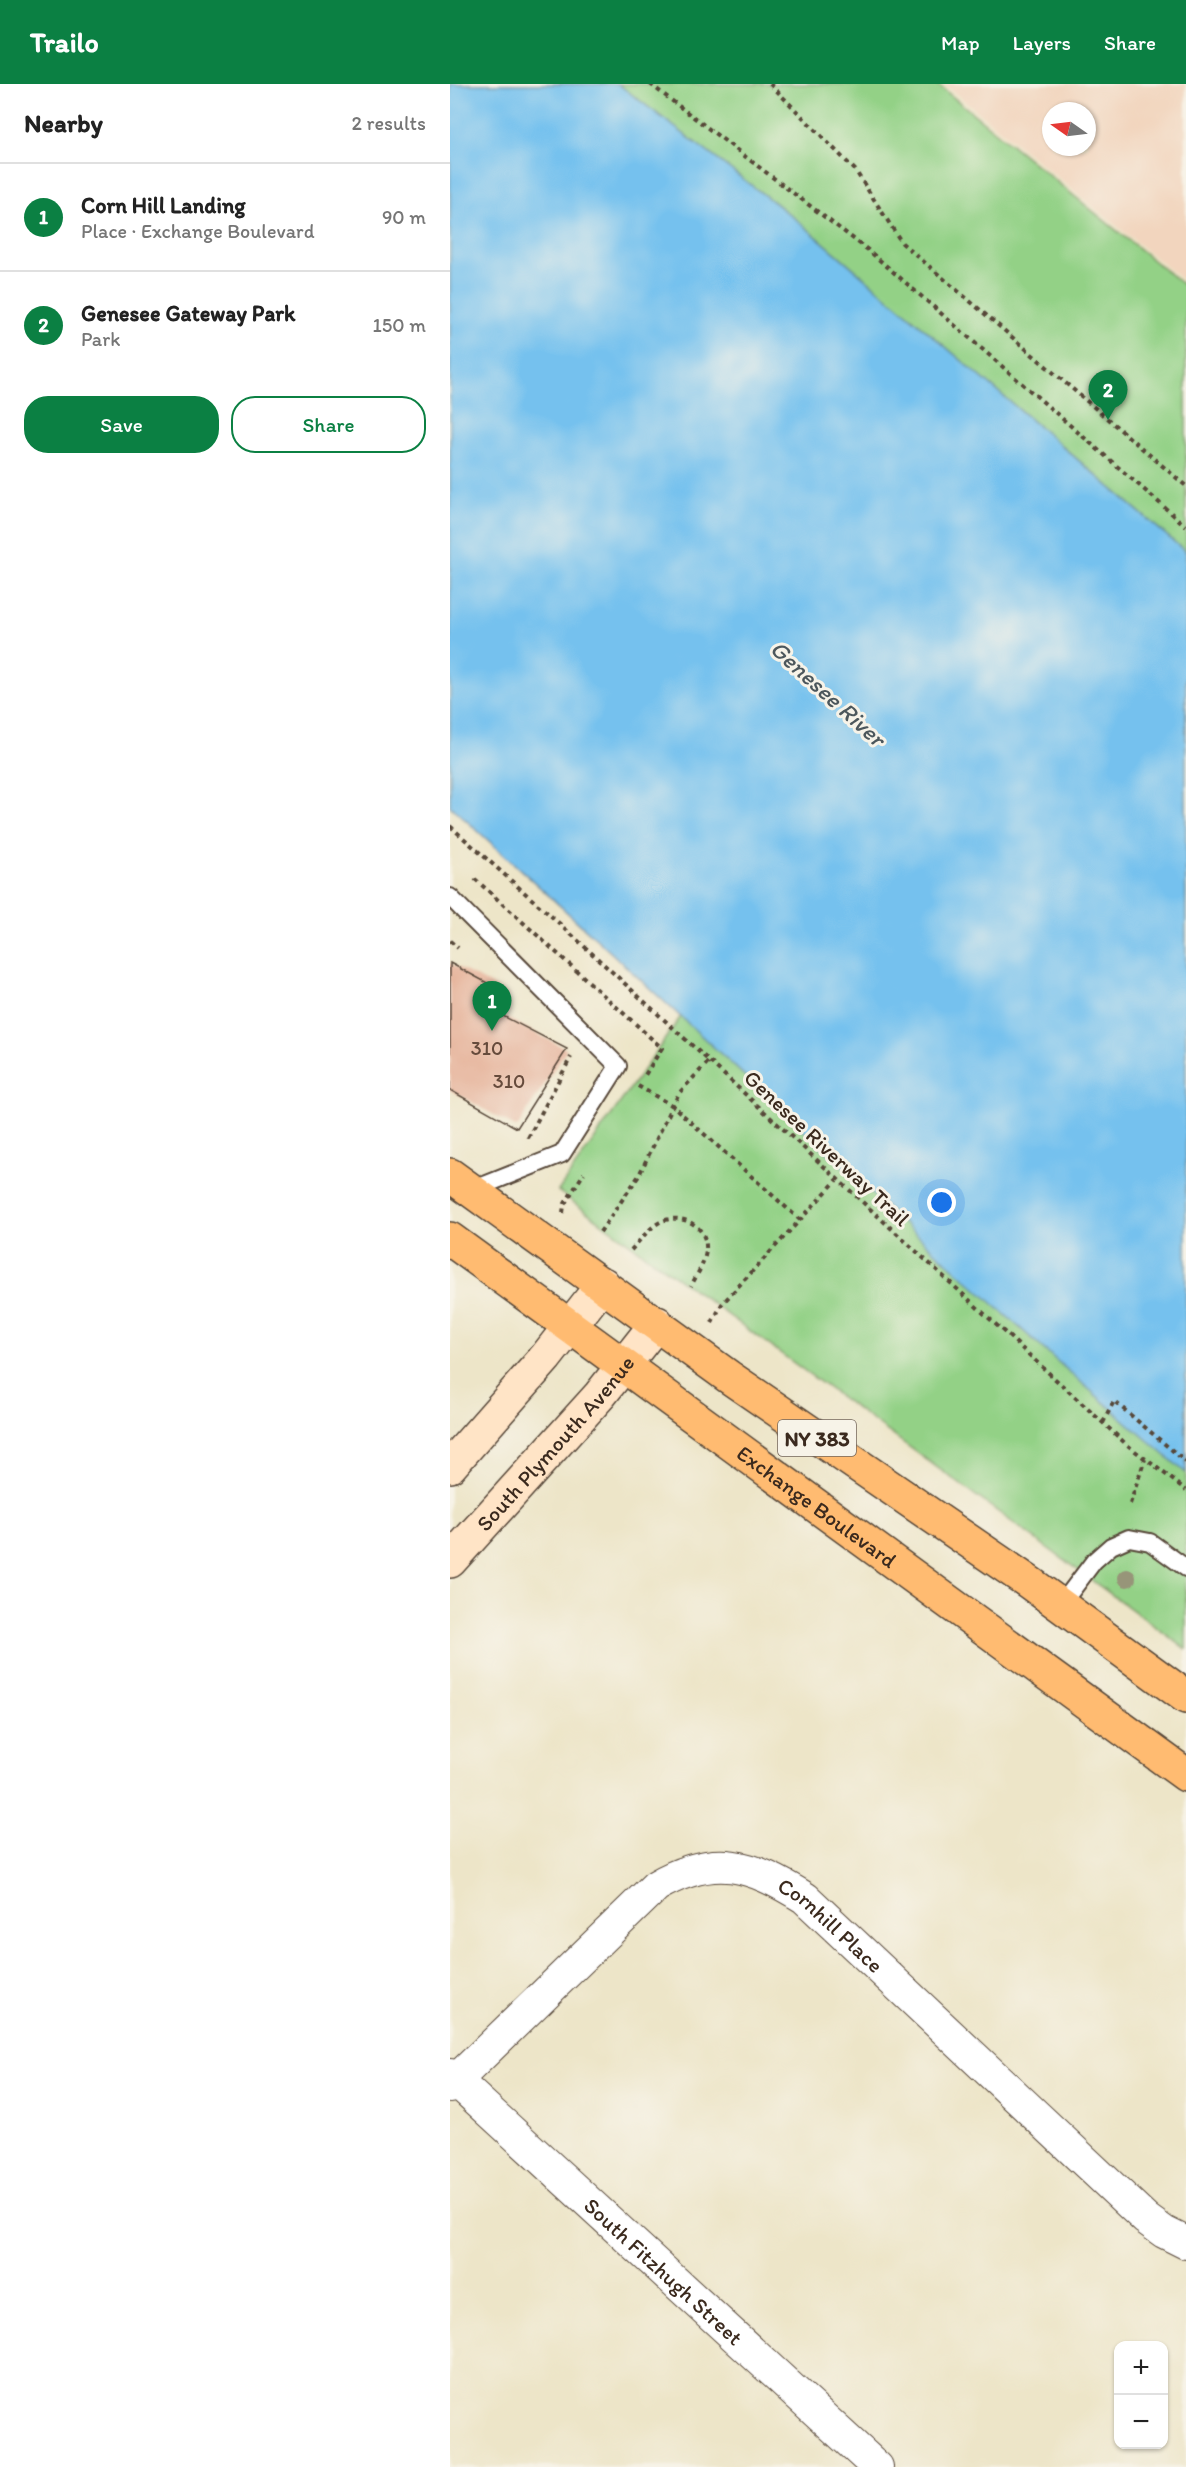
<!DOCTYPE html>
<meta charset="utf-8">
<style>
body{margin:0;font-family:Itim,sans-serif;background:#f2f2f2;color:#222}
.controls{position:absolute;right:18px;bottom:18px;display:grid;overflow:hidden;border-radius:12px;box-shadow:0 2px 4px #0004}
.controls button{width:54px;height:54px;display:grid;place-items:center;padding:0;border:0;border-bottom:2px solid #e0e0e0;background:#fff;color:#222;font:30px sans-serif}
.compass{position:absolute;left:592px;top:18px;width:54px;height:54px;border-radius:50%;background:#fff;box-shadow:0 2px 4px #0004;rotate:284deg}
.you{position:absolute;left:492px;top:1119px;width:21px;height:21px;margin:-15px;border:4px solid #fff;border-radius:50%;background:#1a73e8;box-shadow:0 0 0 9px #1a73e833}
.badge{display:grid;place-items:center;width:39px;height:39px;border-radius:50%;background:#0b8043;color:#fff;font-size:20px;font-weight:700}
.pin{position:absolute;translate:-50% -50px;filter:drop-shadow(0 2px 3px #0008)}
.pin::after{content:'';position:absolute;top:32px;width:21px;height:18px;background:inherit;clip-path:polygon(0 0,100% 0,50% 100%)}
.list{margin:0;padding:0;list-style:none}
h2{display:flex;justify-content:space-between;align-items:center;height:78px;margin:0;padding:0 24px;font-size:26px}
h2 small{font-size:20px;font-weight:400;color:#767676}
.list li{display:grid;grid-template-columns:39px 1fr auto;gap:18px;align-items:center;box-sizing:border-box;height:108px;padding:0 24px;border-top:2px solid #e0e0e0}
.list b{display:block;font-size:22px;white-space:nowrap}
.list p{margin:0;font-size:20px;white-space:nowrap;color:#767676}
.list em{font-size:20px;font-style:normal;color:#767676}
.actions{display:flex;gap:12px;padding:18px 24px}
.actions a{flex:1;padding:14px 0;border:2px solid #0b8043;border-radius:24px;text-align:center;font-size:21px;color:#0b8043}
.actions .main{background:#0b8043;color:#fff}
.map{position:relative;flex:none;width:736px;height:2383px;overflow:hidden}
header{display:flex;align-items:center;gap:36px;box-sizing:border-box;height:84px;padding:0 30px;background:#0b8043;color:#fff}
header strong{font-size:28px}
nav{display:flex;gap:33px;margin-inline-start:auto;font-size:21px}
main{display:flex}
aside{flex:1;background:#fff}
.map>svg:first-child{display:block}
.built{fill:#f2d5be;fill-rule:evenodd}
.green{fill:#93d186;stroke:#677e52;stroke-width:1.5}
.water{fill:#74c1ee;stroke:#587686;stroke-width:1.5}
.building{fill:#e5af95}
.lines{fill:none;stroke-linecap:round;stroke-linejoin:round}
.service-casing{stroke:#564638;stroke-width:20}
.minor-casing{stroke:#564638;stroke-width:34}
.secondary-casing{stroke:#564638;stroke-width:36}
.primary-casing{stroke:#564638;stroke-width:36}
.path{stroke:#564638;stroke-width:4;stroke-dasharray:4.5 4.5;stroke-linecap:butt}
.service{stroke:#fff;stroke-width:16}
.minor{stroke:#fff;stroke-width:32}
.secondary{stroke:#ffe4c6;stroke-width:33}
.primary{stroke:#ffbb71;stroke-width:33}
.tree{fill:#979579}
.labels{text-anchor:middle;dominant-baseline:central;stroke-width:6;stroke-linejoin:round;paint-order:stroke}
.number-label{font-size:20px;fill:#664b3c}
.shield{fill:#f7f3e8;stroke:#73665b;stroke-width:1.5}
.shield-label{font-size:21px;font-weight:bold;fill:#3b2a1e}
.street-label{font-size:22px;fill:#3b2a1e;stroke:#f7f3e8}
.water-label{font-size:24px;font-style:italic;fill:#4c575c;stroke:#f7f3e8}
</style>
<header>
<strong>Trailo</strong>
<nav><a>Map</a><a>Layers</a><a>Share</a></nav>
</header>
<main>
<aside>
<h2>Nearby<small>2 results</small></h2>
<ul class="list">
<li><span class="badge">1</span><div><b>Corn Hill Landing</b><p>Place · Exchange Boulevard</p></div><em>90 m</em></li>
<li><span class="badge">2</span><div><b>Genesee Gateway Park</b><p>Park</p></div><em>150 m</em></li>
</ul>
<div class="actions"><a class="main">Save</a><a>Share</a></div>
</aside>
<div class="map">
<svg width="736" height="2383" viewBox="0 0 736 2383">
<rect width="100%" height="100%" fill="#f7f3e8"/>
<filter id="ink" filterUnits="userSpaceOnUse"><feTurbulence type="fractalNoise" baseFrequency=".0167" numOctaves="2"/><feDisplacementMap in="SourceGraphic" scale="12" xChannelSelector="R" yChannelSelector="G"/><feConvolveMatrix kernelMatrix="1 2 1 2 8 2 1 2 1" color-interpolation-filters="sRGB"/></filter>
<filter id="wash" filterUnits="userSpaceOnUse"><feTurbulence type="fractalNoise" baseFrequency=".008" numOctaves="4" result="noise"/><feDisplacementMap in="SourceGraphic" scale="24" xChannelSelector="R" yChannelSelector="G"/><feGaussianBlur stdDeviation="1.35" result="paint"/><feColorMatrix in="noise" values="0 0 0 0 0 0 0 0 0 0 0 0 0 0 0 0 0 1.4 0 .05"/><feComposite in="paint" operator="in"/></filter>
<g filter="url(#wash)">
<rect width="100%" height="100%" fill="#ede5c8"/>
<path class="built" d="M494 0H736V199ZM601 27H637V63H601Z"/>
<path class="green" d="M168 0H487L736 203V468L347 136Z
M241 918 736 1370V1565L108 1107Z"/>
<path class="water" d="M0 0H168L347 136 736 468V1389C484 1175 247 943 0 722Z"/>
<g id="blocks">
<path class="building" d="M0 879 58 910 49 930 117 965 67 1044 0 1006Z"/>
</g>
</g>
<g filter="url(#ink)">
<use href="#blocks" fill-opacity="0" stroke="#564638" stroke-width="1.5"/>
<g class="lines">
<defs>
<path id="service" d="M0 813 168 982 112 1070 22 1106
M610 1522 644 1477 661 1462 679 1454 700 1458 736 1484"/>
<g id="minor">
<path id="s1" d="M0 1991 427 2383"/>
<path id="s2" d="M0 2002 206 1802C265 1768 300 1780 355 1814L696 2135 714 2148 736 2159"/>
</g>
<g id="secondary">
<path d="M0 1382 96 1273 153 1200"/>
<path id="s3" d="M0 1477 150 1311 207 1239"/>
</g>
<g id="primary">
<path d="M0 1091 279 1293 580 1499 736 1613"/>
<path id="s4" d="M0 1155 736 1691"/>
</g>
</defs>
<use href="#service" class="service-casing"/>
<use href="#minor" class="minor-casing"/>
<use href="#secondary" class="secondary-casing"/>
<use href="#primary" class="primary-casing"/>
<path class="path" d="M200 0 418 166 736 442
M320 0 405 86 452 159 736 402
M0 742 111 841 676 1360 736 1406
M25 795 212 964 195 991
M0 857 8 864
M188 1002 223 1022 350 1136
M78 1054 121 973
M113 1129 114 1121 134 1089
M150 1148 188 1093 229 1009 259 977
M181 1166C188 1159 195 1149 204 1142 226 1124 263 1141 255 1172 253 1182 246 1192 241 1202
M262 1239 272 1220 387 1096
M653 1339 664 1317 736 1378
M680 1420 695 1375"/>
<use href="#service" class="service"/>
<use href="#minor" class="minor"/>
<use href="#secondary" class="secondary"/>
<use href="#primary" class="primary"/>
</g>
<circle class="tree" cx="677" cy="1494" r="9"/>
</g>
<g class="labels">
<g class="number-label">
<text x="37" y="964">310</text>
<text x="59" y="997">310</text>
</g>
<rect class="shield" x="328" y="1336" width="78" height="36" rx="4.5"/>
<g class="shield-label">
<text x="367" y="1354">NY 383</text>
</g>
<g class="street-label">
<text transform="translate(377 1064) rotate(43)">Genesee Riverway Trail</text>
<text stroke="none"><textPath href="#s3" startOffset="158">South Plymouth Avenue</textPath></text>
<text stroke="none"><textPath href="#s4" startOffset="454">Exchange Boulevard</textPath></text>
<text stroke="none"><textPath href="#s2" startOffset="484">Cornhill Place</textPath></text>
<text stroke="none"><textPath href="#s1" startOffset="290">South Fitzhugh Street</textPath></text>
</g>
<g class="water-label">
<text transform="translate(378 609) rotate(42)">Genesee River</text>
</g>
</g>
</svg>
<div class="controls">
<button>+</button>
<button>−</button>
</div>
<svg class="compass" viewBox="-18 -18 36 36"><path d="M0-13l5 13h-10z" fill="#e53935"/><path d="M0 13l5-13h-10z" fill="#767676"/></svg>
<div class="you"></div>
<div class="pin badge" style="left:42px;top:947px">1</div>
<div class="pin badge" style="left:658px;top:336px">2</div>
</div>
</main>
